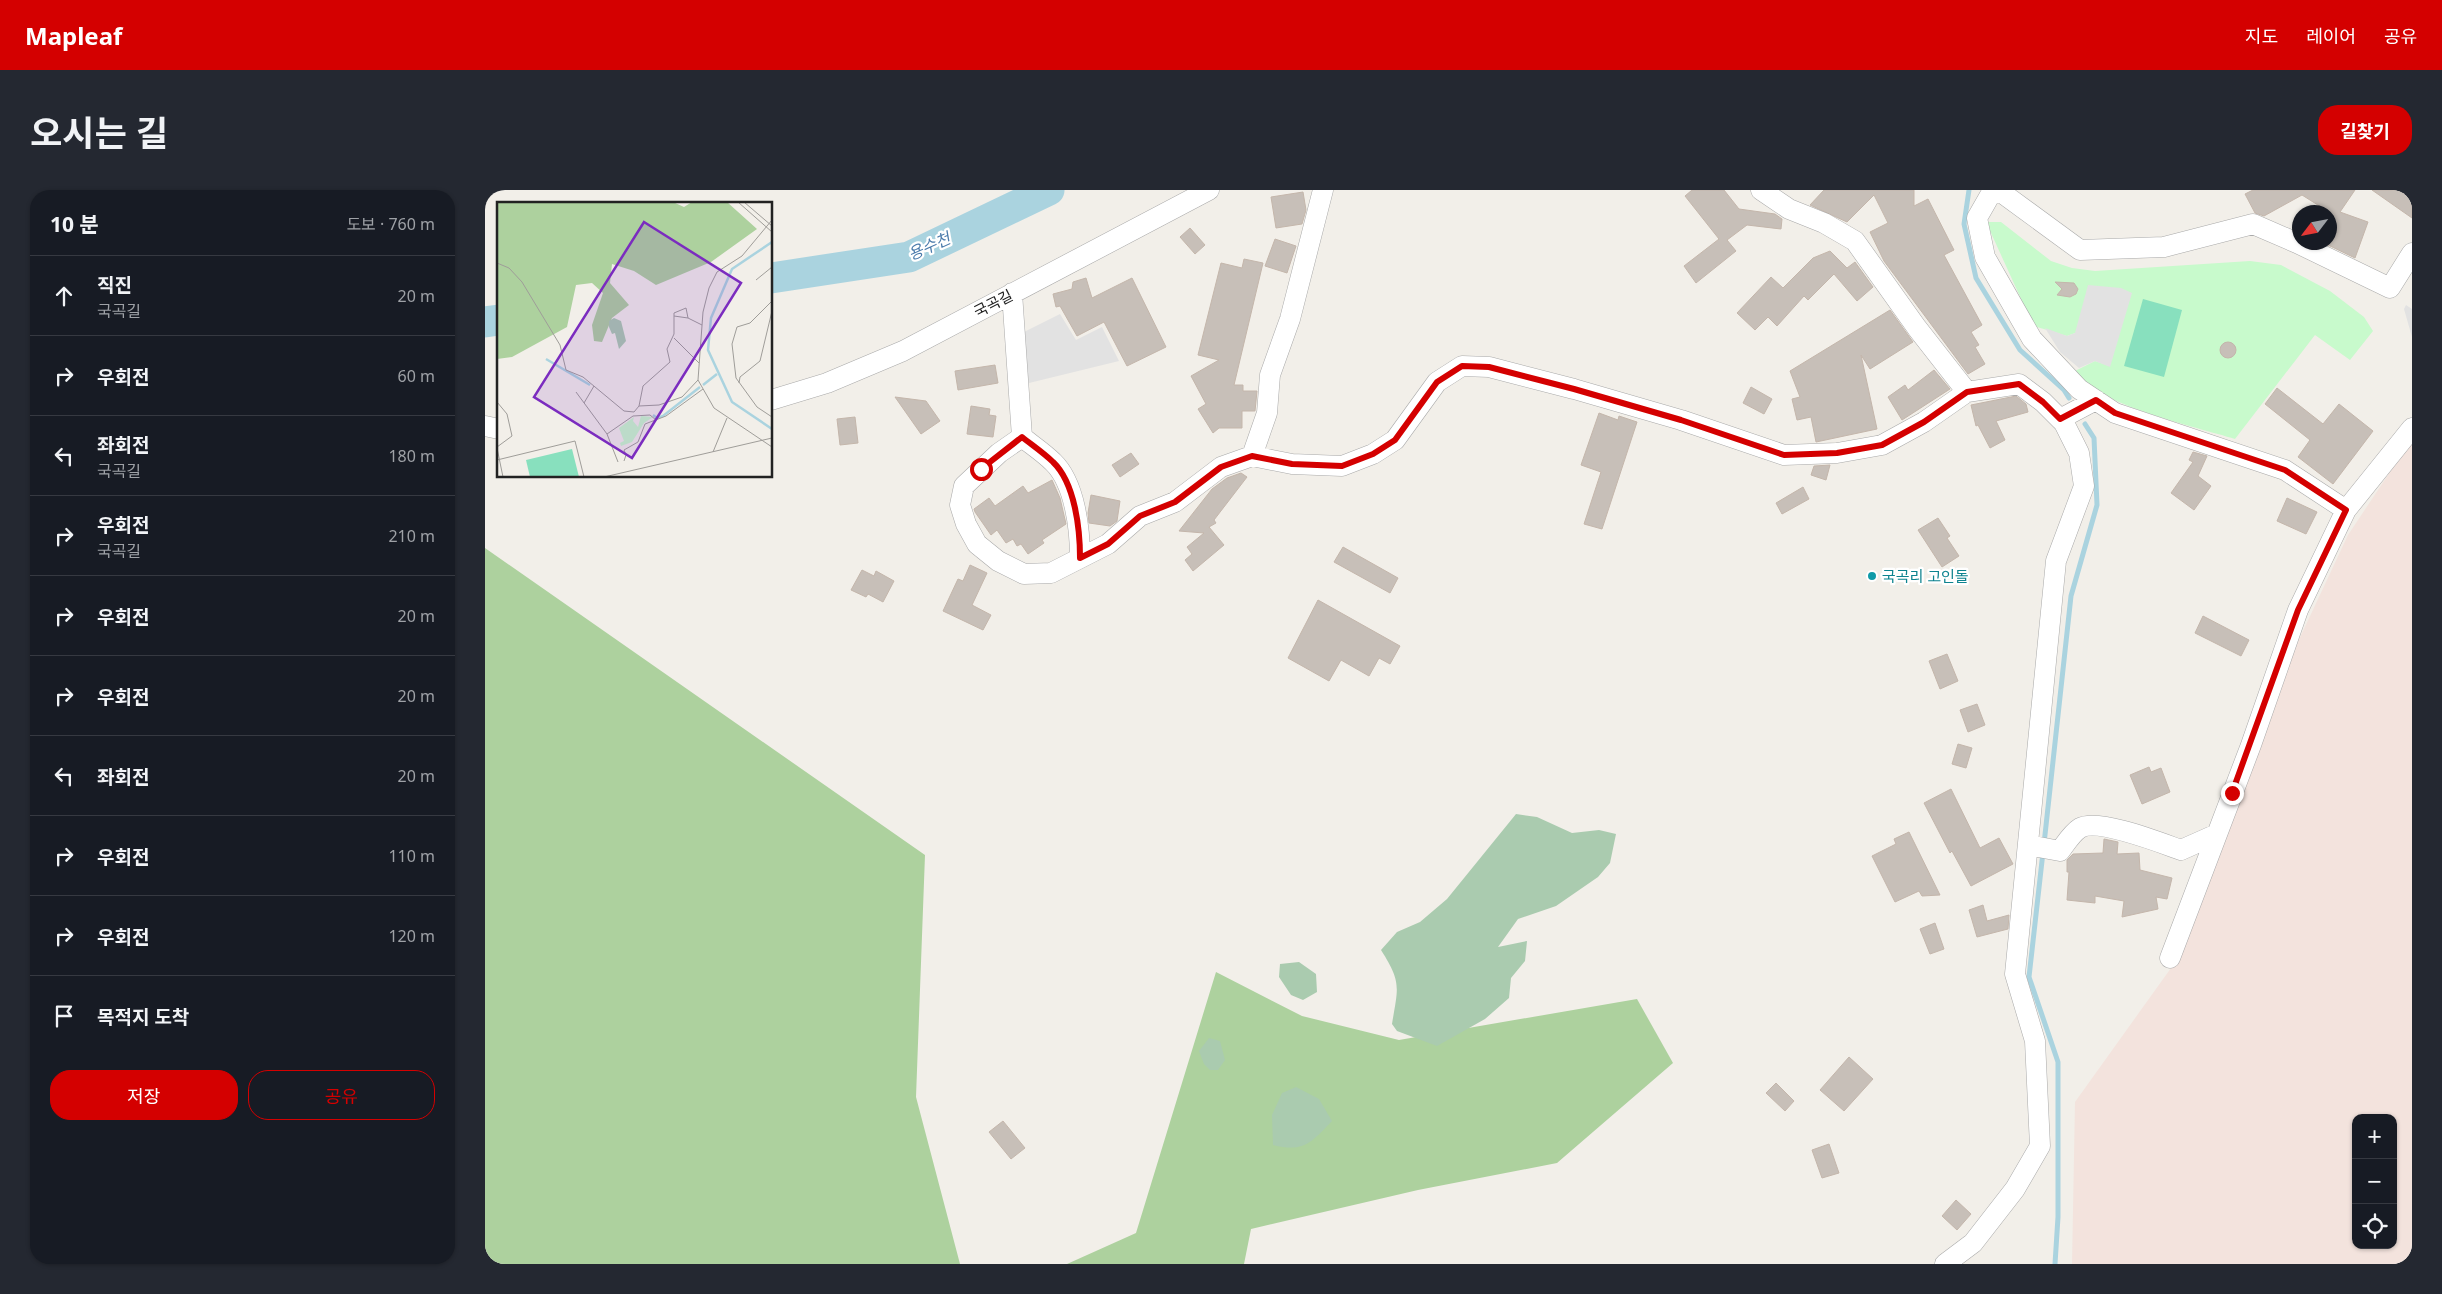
<!DOCTYPE html>
<html lang="ko">
<meta charset="utf-8">
<style>
body{margin:0;font-family:"Noto Sans","Noto Sans KR",sans-serif;background:#242831;color:#f1f3f6}
.controls{position:absolute;right:15px;bottom:15px;display:grid;overflow:hidden;border-radius:10px;box-shadow:0 1px 4px #0004}
.controls button{width:45px;height:45px;display:grid;place-items:center;padding:0;border:0;border-bottom:1px solid #363941;background:#171b24;color:#f1f3f6;font:25px sans-serif}
.compass{position:absolute;left:1807px;top:15px;width:45px;height:45px;border-radius:50%;background:#171b24;box-shadow:0 1px 4px #0004;rotate:238deg}
.stop{position:absolute;width:15px;height:15px;margin:-11px;border:4px solid #d40000;border-radius:50%;background:#fff}
.stop.end{background:#d40000;border-color:#fff;box-shadow:0 1px 5px #0008}
.list{margin:0;padding:0;list-style:none}
h2{display:flex;justify-content:space-between;align-items:center;height:65px;margin:0;padding:0 20px;font-size:21px}
h2 small{font-size:16px;font-weight:400;color:#9ea1a6}
.list li{display:grid;grid-template-columns:32px 1fr auto;gap:15px;align-items:center;box-sizing:border-box;height:80px;padding:0 20px;border-top:1px solid #363941}
.list b{display:block;font-size:19px;white-space:nowrap}
.list p{margin:0;font-size:16px;white-space:nowrap;color:#9ea1a6}
.list em{font-size:16px;font-style:normal;color:#9ea1a6}
.actions{display:flex;gap:10px;padding:15px 20px}
.actions a{flex:1;padding:11px 0;border:1px solid #d40000;border-radius:20px;text-align:center;font-size:18px;color:#d40000}
.actions .main{background:#d40000;color:#fff}
.icon{flex:none;width:28px;height:28px;fill:none;stroke:currentColor;stroke-width:2;stroke-linecap:round;stroke-linejoin:round}
.map{position:relative;flex:none;width:1927px;height:1074px;overflow:hidden;border-radius:20px}
header{display:flex;align-items:center;gap:30px;box-sizing:border-box;height:70px;padding:0 25px;background:#d40000;color:#fff}
header strong{font-size:24px}
nav{display:flex;gap:28px;margin-inline-start:auto;font-size:18px}
.intro{display:flex;align-items:center;justify-content:space-between;box-sizing:border-box;height:120px;padding:0 30px}
h1{margin:0;font-size:35px}
.button{padding:12px 22px;border-radius:20px;background:#d40000;color:#fff;font-size:18px;font-weight:700}
main{display:flex;gap:30px;padding:0 30px}
aside{flex:1;background:#171b24;border-radius:20px;box-shadow:0 1px 4px #0004}
.map>svg:first-child{display:block}
.military{fill:#f3e3dd;fill-rule:evenodd}
.forest{fill:#add19e}
.cemetery{fill:#aacbaf}
.park{fill:#c8facc}
.pitch{fill:#88e0be}
.parking{fill:#e2e2e2}
.lines{fill:none;stroke-linecap:round;stroke-linejoin:round}
.stream{stroke:#aad3df;stroke-width:5}
.river{stroke:#aad3df;stroke-width:31}
.building{fill:#c7bfb8;stroke:#c4b6ab}
.minor-casing{stroke:#a9a9a9;stroke-width:21}
.minor{stroke:#fff;stroke-width:20}
.route{stroke:#d40000;stroke-width:6}
.culture-dot{fill:#0f9aa8;stroke:#fff;stroke-width:2}
.labels{text-anchor:middle;dominant-baseline:central;stroke-width:4.5;stroke-linejoin:round;paint-order:stroke}
.street-label{font-size:15px;fill:#222;stroke:#fff}
.culture-label{font-size:15px;fill:#0d838f;stroke:#fff;text-anchor:start}
.water-label{font-size:16px;font-style:italic;fill:#4a7aab;stroke:#fff}
.inset-river{fill:none;stroke:#aad3df;stroke-width:2.5}
.inset-road{fill:none;stroke:#9f9d99;stroke-width:1}
.view{fill:#7b2cbf;fill-opacity:0.15;stroke:#7b2cbf;stroke-width:2.5}
.inset-edge{fill:none;stroke:#222;stroke-width:2.5}
</style>
<header>
<strong>Mapleaf</strong>
<nav><a>지도</a><a>레이어</a><a>공유</a></nav>
</header>
<div class="intro"><h1>오시는 길</h1><a class="button">길찾기</a></div>
<main>
<aside>
<h2>10 분<small>도보 · 760 m</small></h2>
<ul class="list">
<li><svg class="icon" aria-label="ahead" viewBox="0 0 24 24"><path d="M12 20V5M6 11l6-6 6 6"/></svg><div><b>직진</b><p>국곡길</p></div><em>20 m</em></li>
<li><svg class="icon" aria-label="right" viewBox="0 0 24 24"><path d="M7 20v-9h11M14 6l5 5-5 5"/></svg><div><b>우회전</b></div><em>60 m</em></li>
<li><svg class="icon" aria-label="left" viewBox="0 0 24 24"><path d="M17 20v-9H6M10 6l-5 5 5 5"/></svg><div><b>좌회전</b><p>국곡길</p></div><em>180 m</em></li>
<li><svg class="icon" aria-label="right" viewBox="0 0 24 24"><path d="M7 20v-9h11M14 6l5 5-5 5"/></svg><div><b>우회전</b><p>국곡길</p></div><em>210 m</em></li>
<li><svg class="icon" aria-label="right" viewBox="0 0 24 24"><path d="M7 20v-9h11M14 6l5 5-5 5"/></svg><div><b>우회전</b></div><em>20 m</em></li>
<li><svg class="icon" aria-label="right" viewBox="0 0 24 24"><path d="M7 20v-9h11M14 6l5 5-5 5"/></svg><div><b>우회전</b></div><em>20 m</em></li>
<li><svg class="icon" aria-label="left" viewBox="0 0 24 24"><path d="M17 20v-9H6M10 6l-5 5 5 5"/></svg><div><b>좌회전</b></div><em>20 m</em></li>
<li><svg class="icon" aria-label="right" viewBox="0 0 24 24"><path d="M7 20v-9h11M14 6l5 5-5 5"/></svg><div><b>우회전</b></div><em>110 m</em></li>
<li><svg class="icon" aria-label="right" viewBox="0 0 24 24"><path d="M7 20v-9h11M14 6l5 5-5 5"/></svg><div><b>우회전</b></div><em>120 m</em></li>
<li><svg class="icon" aria-label="arrive" viewBox="0 0 24 24"><path d="M6 21V4h12l-3 4 3 4H6"/></svg><div><b>목적지 도착</b></div></li>
</ul>
<div class="actions"><a class="main">저장</a><a>공유</a></div>
</aside>
<div class="map">
<svg width="1927" height="1074" viewBox="0 0 1927 1074">
<rect width="100%" height="100%" fill="#f2efe9"/>
<path class="military" d="M1927 249V1074H1587L1590 912 1686 778 1811 456 1863 345ZM1871 928H1908V1055H1871Z"/>
<path class="forest" d="M0 358 440 665 431 907 475 1074H0Z
M731 782 817 826 914 850 1152 809 1188 873 1072 973 933 1000 766 1039 759 1074H582L651 1043Z"/>
<path class="cemetery" d="M1031 624 1052 627 1087 643 1114 640 1131 644 1125 673 1113 687 1071 716 1033 729 1013 757 1042 751 1040 771 1026 788 1024 808 1000 829 952 856 912 841 907 834C913 797 917 793 896 760L912 742 935 732 962 709Z
M814 772 831 784 832 802 818 810 806 805 794 787 795 774Z
M724 848 735 851 740 870 733 880H725L719 874 714 861Z
M811 897 834 909 847 931C827 952 819 963 788 955L787 925 797 903Z"/>
<path class="park" d="M1501 32H1516L1566 71 1587 78 1610 81 1765 71 1796 75 1845 101 1879 127 1888 141 1865 170 1830 145 1750 249C1712 237 1610 215 1590 181L1610 171 1624 176 1590 143 1582 146 1552 137 1542 122Z"/>
<path class="pitch" d="M1658 109 1697 120 1679 187 1639 176Z"/>
<path class="parking" d="M1603 95 1636 98 1647 103 1625 177 1610 171 1594 178 1575 162 1560 138 1582 146 1590 143Z
M1921 115 1927 119V147L1919 119Z
M575 124 591 150 617 137 634 171 544 193 537 143Z"/>
<g class="lines">
<path class="stream" d="M1484 0 1479 34 1491 88 1535 160 1579 200 1584 208
M1559 654 1586 406 1612 315 1609 248 1600 234
M1558 662 1544 787 1573 872V1027L1570 1074"/>
<path class="river" d="M286 88 424 67 564 0
M0 132 14 130"/>
</g>
<path class="building" d="M1207 0H1239L1254 19 1290 24 1297 29 1296 39 1262 35 1242 50 1251 61 1211 93 1199 76 1234 49 1200 6Z
M1339 0H1429V16L1443 9 1469 60 1459 65 1497 135 1486 142 1494 155 1490 157 1500 174 1483 184 1399 71 1385 42 1403 33 1389 5 1362 32 1325 15Z
M1768 0H1870L1855 22 1883 32 1870 68 1841 54 1844 52V22L1817 5 1779 26 1770 23 1760 4Z
M1887 0H1927V28Z
M818 2 821 20 817 34 791 38 786 7Z
M705 38 720 55 710 64 695 47Z
M790 49 811 56 802 83 780 76Z
M1345 61 1362 78 1370 72 1388 97 1372 111 1349 84 1323 110 1319 106 1292 136 1283 127 1270 140 1252 123 1286 87 1298 98 1328 68Z
M759 69 778 73 749 195H758V201H772L770 221H757V238H734L728 243 713 219 721 214 706 186 734 170 713 165 736 73 757 78Z
M601 88 607 108 647 88 681 157 642 176 619 132 592 146 575 116 571 117 568 104 587 99 588 92Z
M1570 92 1589 93 1593 99 1591 104 1585 107 1572 105 1577 99Z
M1405 120 1428 152 1385 179 1376 165 1392 239 1331 252 1326 227 1312 230 1307 209 1315 207 1305 181Z
M1735 160a8 8 0 1 1 16 0a8 8 0 1 1-16 0Z
M510 175 513 193 473 200 470 181Z
M1449 180 1465 199 1417 230 1403 207 1420 195 1423 200Z
M1266 197 1287 209 1279 224 1258 213Z
M1792 198 1838 234 1854 214 1888 241 1848 294 1813 267 1825 250 1780 214Z
M1531 206 1541 214 1543 222 1511 231 1520 250 1505 258 1493 235 1491 236 1486 215Z
M410 207 441 211 455 231 436 244Z
M486 216 505 219 504 225 511 226 508 247 482 244Z
M1114 223 1133 230 1134 226 1152 232 1117 339 1099 334 1116 282 1096 275Z
M370 227 373 253 355 255 352 229Z
M1708 262 1722 266 1713 286 1726 296 1709 320 1686 303 1708 272 1704 270Z
M646 263 654 274 635 287 627 275Z
M1345 275 1341 290 1326 285 1329 276Z
M756 283 762 287 729 330 731 333 724 337 739 355 708 381 700 370 707 364 702 357 719 343 694 341 727 299 742 288Z
M567 290 575 308 581 334 557 350 559 353 543 364 536 354 532 356 528 349 521 353 512 340 506 345 490 322 489 319 504 308 510 316 538 296 543 303Z
M1318 297 1324 309 1297 324 1291 313Z
M606 305 635 311 632 331 625 336 604 333 603 323Z
M1802 308 1832 322 1821 344 1792 331Z
M1453 328 1465 346 1462 348 1474 366 1457 377 1433 340Z
M858 357 913 388 905 403 849 372Z
M485 375 502 383 487 415 506 425 498 440 458 421 473 389 478 391Z
M377 380 389 386 391 381 409 391 398 412 383 404 381 407 366 400Z
M833 410 915 456 905 474 894 468 884 486 856 470 844 491 803 468Z
M1718 426 1764 450 1756 466 1710 443Z
M1462 464 1473 491 1455 499 1444 471Z
M1492 514 1500 535 1483 542 1475 520Z
M1473 554 1487 558 1481 578 1467 574Z
M1664 577 1666 582 1676 578 1685 602 1657 614 1645 585Z
M1466 599 1495 658 1514 648 1528 674 1486 696 1467 661 1465 663 1439 613Z
M1424 642 1455 705 1437 706 1434 701 1410 712 1387 666 1411 654 1409 649Z
M1619 649 1633 652 1632 664 1654 663 1655 680 1687 688 1682 709 1671 707 1673 719 1637 727 1639 711 1610 706V713L1582 710 1584 682H1582V670L1588 664 1618 663Z
M1498 715 1502 731 1524 725 1523 739 1492 747 1484 720Z
M1450 733 1459 759 1445 764 1435 739Z
M1364 867 1388 889 1359 921 1335 900Z
M1291 893 1309 911 1300 921 1281 903Z
M518 931 540 958 526 969 504 942Z
M1344 954 1354 983 1337 988 1327 960Z
M1471 1010 1486 1024 1472 1040 1457 1026Z"/>
<g class="lines">
<defs>
<path id="minor" d="M1276 0 1304 19 1339 33 1370 51 1432 138 1482 202 1534 194 1558 212 1579 233 1594 263 1599 296 1571 371 1530 784 1550 851 1555 956 1530 999 1488 1053 1460 1074
M1508 0 1492 28 1500 67 1547 149 1594 199 1630 223 1800 280 1861 320 1927 238
M1513 0 1595 60 1679 57 1768 34 1812 53 1905 98 1927 63
M527 103 537 247C547 255 559 263 568 272 590 293 595 339 595 368
M286 210 342 193 418 161 724 0
M1575 229 1611 210
M0 236 14 239
M537 247 514 263 479 296 475 315 481 334 492 354 513 371 539 384 566 383 623 354 655 326 690 312 736 277 767 266 807 274 857 276 888 264 910 250 952 192 977 176 1004 177 1089 199 1196 230 1299 265 1352 263 1397 255 1439 232 1482 202
M767 266 782 223 785 185 805 129 838 0
M1543 655 1575 661C1581 653 1587 643 1595 638 1613 628 1676 653 1696 660L1732 644
M1685 768 1766 555 1813 420 1861 320"/>
</defs>
<use href="#minor" class="minor-casing"/>
<use href="#minor" class="minor"/>
</g>
<g class="lines">
<path class="route" d="M496 279 537 247C547 255 559 263 568 272 590 293 595 339 595 368L623 354 655 326 690 312 736 277 767 266 807 274 857 276 888 264 910 250 952 192 977 176 1004 177 1089 199 1196 230 1299 265 1352 263 1397 255 1439 232 1482 202 1534 194 1558 212 1575 229 1611 210 1630 223 1800 280 1861 320 1813 420 1747 603"/>
</g>
<circle class="culture-dot" cx="1387" cy="386" r="5"/>
<g class="labels">
<g class="street-label">
<text transform="translate(508 113) rotate(-27)">국곡길</text>
</g>
<g class="culture-label">
<text x="1397" y="386">국곡리 고인돌</text>
</g>
<g class="water-label">
<text transform="translate(444 56) rotate(-24)">용수천</text>
</g>
</g>
<g transform="translate(12 12)">
<rect width="275" height="275" fill="#f2efe9"/>
<path d="M0 0H176L187 5 195 0H230L260 27 214 60 159 83 137 69 115 62 113 81 132 103 115 116 105 140 97 139 95 123 106 91 95 81 79 83 70 125 15 155 0 157Z" fill="#add19e"/>
<path d="M117 116 124 119 129 139 122 147 118 131 115 132 112 125V119Z" fill="#aacbaf"/>
<path d="M144 214 156 215 147 221 135 240 124 244 123 241 127 239 122 226 137 215 136 219 141 225Z" fill="#c8facc"/>
<path d="M75 247 82 275H33L29 258Z" fill="#88e0be"/>
<path class="inset-river" d="M275 40 235 67 214 116 211 148 235 200 275 227M49 157 93 183M206 183 220 172M156 213 160 216 166 214 203 185"/>
<path class="inset-road" d="M241 0 275 30M247 0 275 24M0 61 12 66 25 80 63 143 69 168 86 175 127 209 137 210 142 204 162 203 185 195 201 178M259 78 275 65M275 99 253 121 240 125 235 142 239 176 260 205 275 215M177 114 191 116 205 123M177 136 202 161M201 178 206 110 212 86 220 70 245 54 275 18M201 178 217 206 275 245M242 181 243 175 263 159 275 109M79 190 110 232M0 200 10 212 15 234 0 245M87 201 97 184M142 204 146 184 173 160 170 147 177 132V111L189 106 191 116M0 246 6 275M216 250 230 216M0 258 78 239 87 275M127 259 129 253 127 248 141 240 148 222 169 214 206 187M121 260 110 232 136 214 153 213 159 218M107 275 275 236"/>
<path class="view" d="M147 20 244 81 135 256 37 195Z"/>
<rect width="275" height="275" class="inset-edge"/>
</g>
</svg>
<div class="controls">
<button>+</button>
<button>−</button>
<button><svg class="icon" aria-label="locate" viewBox="0 0 24 24"><circle cx="12" cy="12" r="6"/><path d="M12 2v4M12 18v4M2 12h4M18 12h4"/></svg></button>
</div>
<svg class="compass" viewBox="-18 -18 36 36"><path d="M0-13l5 13h-10z" fill="#e53935"/><path d="M0 13l5-13h-10z" fill="#9ea1a6"/></svg>
<div class="stop" style="left:496px;top:279px"></div>
<div class="stop end" style="left:1747px;top:603px"></div>
</div>
</main>
